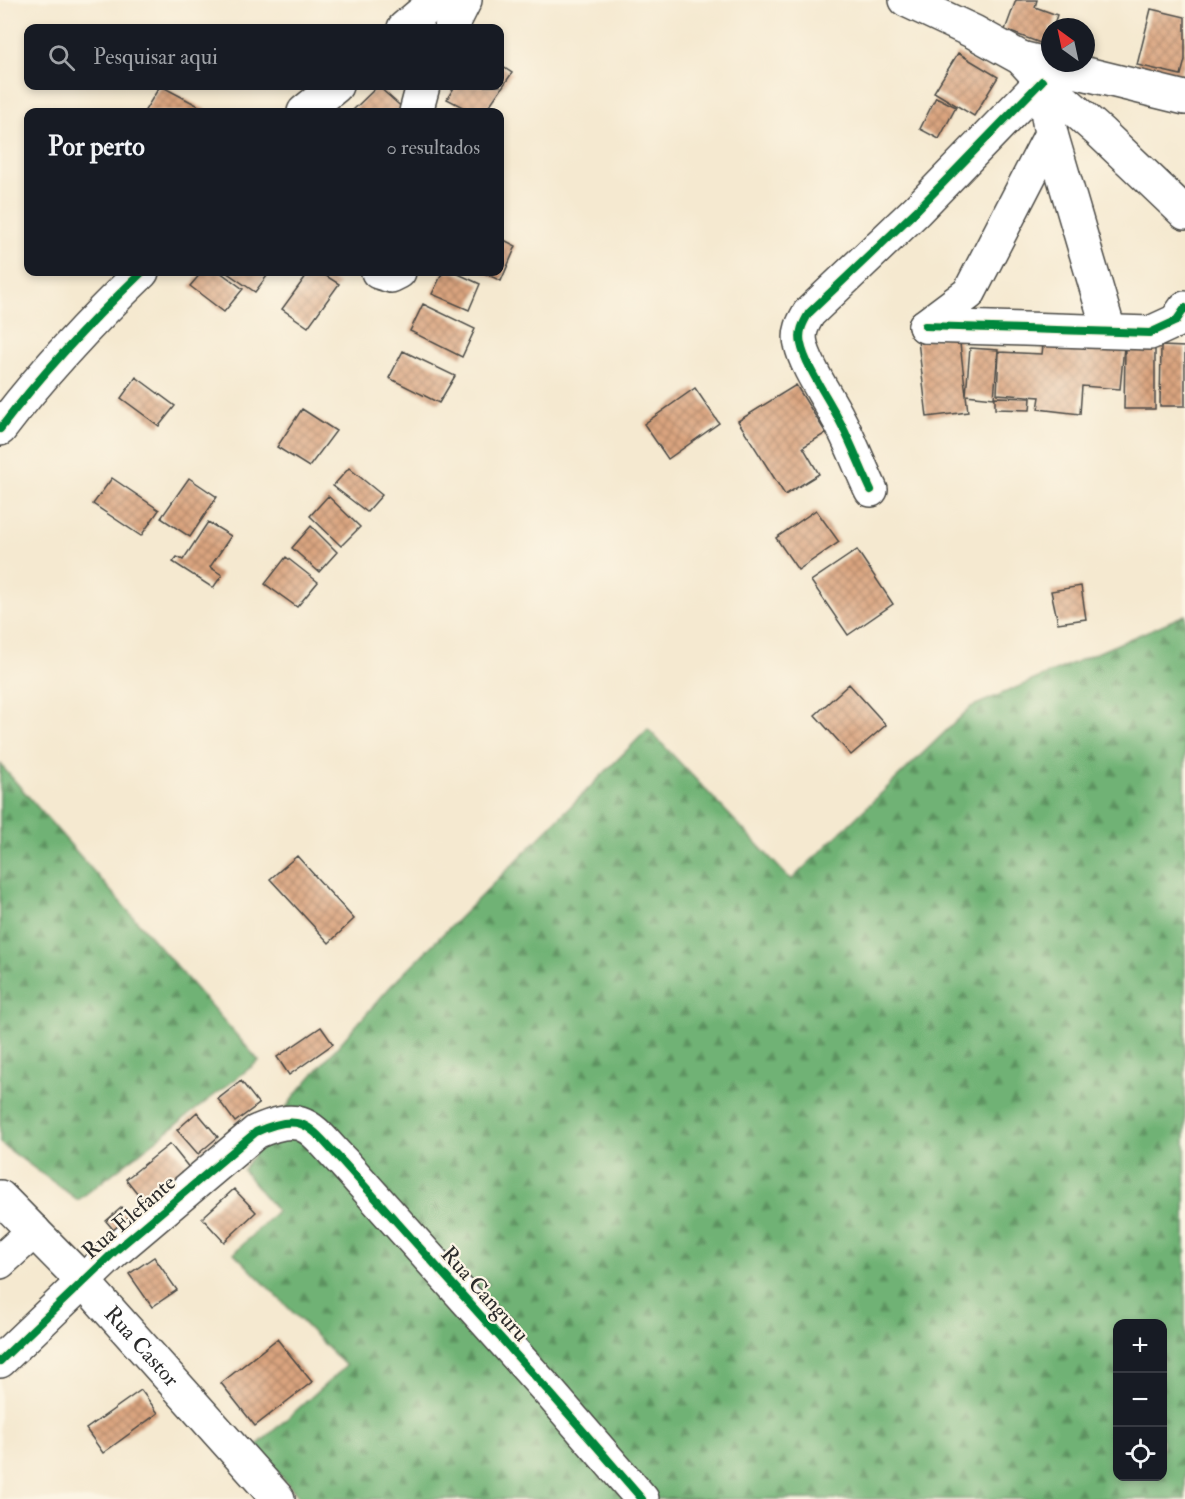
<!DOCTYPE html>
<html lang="pt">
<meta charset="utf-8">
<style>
body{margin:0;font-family:"IM FELL Double Pica",serif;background:#242831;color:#f1f3f6}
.controls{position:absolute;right:18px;bottom:18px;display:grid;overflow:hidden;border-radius:12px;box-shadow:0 3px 9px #0003}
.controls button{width:54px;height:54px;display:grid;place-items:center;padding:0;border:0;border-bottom:2px solid #363941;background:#171b24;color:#f1f3f6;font:30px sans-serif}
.compass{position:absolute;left:1041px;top:18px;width:54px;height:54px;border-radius:50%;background:#171b24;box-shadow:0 3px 9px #0003;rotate:327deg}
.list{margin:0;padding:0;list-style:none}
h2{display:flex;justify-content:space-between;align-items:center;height:78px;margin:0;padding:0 24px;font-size:26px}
h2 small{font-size:20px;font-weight:400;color:#9ea1a6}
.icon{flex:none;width:33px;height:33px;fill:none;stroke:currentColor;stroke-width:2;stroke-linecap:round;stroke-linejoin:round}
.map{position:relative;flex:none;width:1185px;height:1499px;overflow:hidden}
.search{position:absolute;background:#171b24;box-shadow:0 3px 9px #0003;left:24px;top:24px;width:480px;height:66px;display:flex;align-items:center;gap:15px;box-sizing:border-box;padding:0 21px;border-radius:12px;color:#9ea1a6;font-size:22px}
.panel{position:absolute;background:#171b24;box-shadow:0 3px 9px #0003;left:24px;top:108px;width:480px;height:168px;border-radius:12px}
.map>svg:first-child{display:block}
.forest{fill:url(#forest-firs);stroke:#4e6e50;stroke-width:1.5;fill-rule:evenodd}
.building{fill:url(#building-cross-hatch)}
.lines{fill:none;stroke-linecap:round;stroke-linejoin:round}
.minor-casing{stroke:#494844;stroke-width:36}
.minor{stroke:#fff;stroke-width:33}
.cycleway-casing{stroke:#fcf5e5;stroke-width:11}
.cycleway{stroke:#00873e;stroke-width:8}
.labels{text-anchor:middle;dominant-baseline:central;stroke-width:4.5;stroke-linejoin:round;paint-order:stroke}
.street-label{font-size:22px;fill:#2b2b2b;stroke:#fcf5e5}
</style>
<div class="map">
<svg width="1185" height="1499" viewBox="0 0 1185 1499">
<defs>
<pattern id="forest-firs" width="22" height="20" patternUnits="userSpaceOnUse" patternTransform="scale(1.5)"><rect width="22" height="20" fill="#70b274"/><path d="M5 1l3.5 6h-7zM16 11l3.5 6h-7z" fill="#5c915f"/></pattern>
<pattern id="building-cross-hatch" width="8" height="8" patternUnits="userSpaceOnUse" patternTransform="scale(1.5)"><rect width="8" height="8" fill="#daa47f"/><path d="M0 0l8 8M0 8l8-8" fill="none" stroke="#b18668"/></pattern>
</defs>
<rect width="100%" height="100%" fill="#fcf5e5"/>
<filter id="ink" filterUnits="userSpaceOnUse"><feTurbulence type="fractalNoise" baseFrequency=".0167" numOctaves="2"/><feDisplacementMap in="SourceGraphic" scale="12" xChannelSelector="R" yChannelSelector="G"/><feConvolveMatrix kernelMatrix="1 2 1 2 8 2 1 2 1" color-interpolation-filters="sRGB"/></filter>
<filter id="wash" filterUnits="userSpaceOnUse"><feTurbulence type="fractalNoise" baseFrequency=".008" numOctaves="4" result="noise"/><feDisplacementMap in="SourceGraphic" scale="24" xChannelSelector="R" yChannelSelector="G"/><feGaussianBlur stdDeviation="1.35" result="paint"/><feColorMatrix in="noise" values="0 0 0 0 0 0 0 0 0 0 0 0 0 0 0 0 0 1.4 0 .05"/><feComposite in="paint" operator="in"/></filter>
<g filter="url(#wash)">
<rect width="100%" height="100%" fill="#f5e9d0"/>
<path class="forest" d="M1185 615V1499H301L255 1447 346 1366 234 1253 277 1211 243 1170 295 1095 390 987 648 729 791 880 971 707ZM1118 1324H1162V1476H1118Z
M0 764 259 1061 78 1200 0 1143Z"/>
<g id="blocks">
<path class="building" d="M1016 0H1037L1035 7 1057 15 1053 27H1050V34L1046 45 1005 30Z
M1151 9 1185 17V60L1181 75 1137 65Z
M958 53 998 77 974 116 934 92Z
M500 65 512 73 485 112H472L447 99 455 86H500Z
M160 86H161L210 112H144Z
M378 86 407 112H351Z
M936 97 956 107 939 139 920 129Z
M500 238 516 246 501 281 482 272H500Z
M202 272H220L243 289 224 312 190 286Z
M226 272H270L255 292Z
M309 272H320L339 284 308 327 282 309Z
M443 272H454L480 284 469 310 432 294Z
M423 304 475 329 462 357 410 331Z
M959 335 968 412 927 417 918 341Z
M1044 337 1124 347 1120 389 1082 386 1080 414 1038 409 1040 397 997 394 999 352 1042 354Z
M1161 346 1185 347V406H1160Z
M970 348 998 350 994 398 966 395Z
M1125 349H1155V409H1124Z
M403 351 455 376 439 403 389 378Z
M136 377 175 406 159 426 121 398Z
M796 385 826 433 803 447 819 474 785 495 738 421Z
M695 388 719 423 668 459 644 424Z
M995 397 1031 398 1030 410 995 409Z
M302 409 336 431 309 467 277 447Z
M349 468 382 495 367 512 333 486Z
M112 478 159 510 141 536 93 504Z
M189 478 217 497 190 537 161 518Z
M328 496 360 527 341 546 310 516Z
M816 510 839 542 798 570 776 538Z
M208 522 231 536 210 567 222 575 213 588 173 562 177 557 183 560Z
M311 526 337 552 319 572 292 548Z
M857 550 893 604 848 635 811 581Z
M286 557 318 582 297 607 265 584Z
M1081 586 1086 619 1058 623 1051 591Z
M849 684 886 725 851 755 815 715Z
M297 856 354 919 329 943 270 879Z
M321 1027 333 1044 289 1075 277 1057Z
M241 1081 259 1104 235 1122 218 1099Z
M197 1112 218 1137 198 1154 177 1130Z
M170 1144 190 1169 146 1204 126 1179Z
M234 1189 256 1212 224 1242 202 1218Z
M122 1207 133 1220 117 1234 106 1221Z
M154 1257 177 1290 152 1307 129 1274Z
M277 1339 312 1382 255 1426 221 1383Z
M141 1390 158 1413 103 1453 86 1429Z"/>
</g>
</g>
<g filter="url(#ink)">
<use href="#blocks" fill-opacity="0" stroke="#494844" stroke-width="1.5"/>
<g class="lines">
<defs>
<g id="minor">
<path d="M906 0 974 32 1021 58 1042 81 1101 133 1185 213"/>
<path d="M404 28 437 0"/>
<path d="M451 28 465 0"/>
<path d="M1021 58 1185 98"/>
<path d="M304 112 336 86"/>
<path d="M416 112 423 86"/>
<path d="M1051 134 1109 331"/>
<path d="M378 272 391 276 399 272"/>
<path d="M925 326 969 293 1051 134 1042 81"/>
<path d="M925 326 1150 333 1176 321 1185 308"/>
<path d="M0 429C43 372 91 321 142 272"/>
<path d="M871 490C860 467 851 442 838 418 828 398 805 365 801 344 798 332 803 323 809 313L916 211 1042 81"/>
<path id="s1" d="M0 1197 83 1281 278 1499"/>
<path d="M0 1262 34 1231"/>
<path d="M0 1361 114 1252 256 1132C305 1110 310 1128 343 1162L551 1394 642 1499"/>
</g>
</defs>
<use href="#minor" class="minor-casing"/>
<use href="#minor" class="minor"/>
<defs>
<path id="cycleway" d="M925 326 1150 333 1176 321 1185 308
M0 429C43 372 91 321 142 272
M871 490C860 467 851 442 838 418 828 398 805 365 801 344 798 332 803 323 809 313L916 211 1042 81
M0 1361 114 1252 256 1132C305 1110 310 1128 343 1162L551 1394 642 1499"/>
</defs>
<use href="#cycleway" class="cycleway-casing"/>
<use href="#cycleway" class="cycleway"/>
</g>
</g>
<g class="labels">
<g class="street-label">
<text transform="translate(129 1217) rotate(-41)">Rua Elefante</text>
<text transform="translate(485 1294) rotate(48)">Rua Canguru</text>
<text stroke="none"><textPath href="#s1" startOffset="206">Rua Castor</textPath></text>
</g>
</g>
</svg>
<div class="controls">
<button>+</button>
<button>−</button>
<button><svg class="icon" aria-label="locate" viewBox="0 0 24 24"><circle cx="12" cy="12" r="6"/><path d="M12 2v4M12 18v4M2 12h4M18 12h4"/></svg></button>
</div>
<svg class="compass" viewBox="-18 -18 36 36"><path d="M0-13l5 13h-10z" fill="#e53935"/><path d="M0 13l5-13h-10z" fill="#9ea1a6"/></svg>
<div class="search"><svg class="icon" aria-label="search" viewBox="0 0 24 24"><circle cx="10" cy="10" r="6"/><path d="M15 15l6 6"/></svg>Pesquisar aqui</div>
<section class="panel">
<h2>Por perto<small>0 resultados</small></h2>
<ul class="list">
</ul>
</section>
</div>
